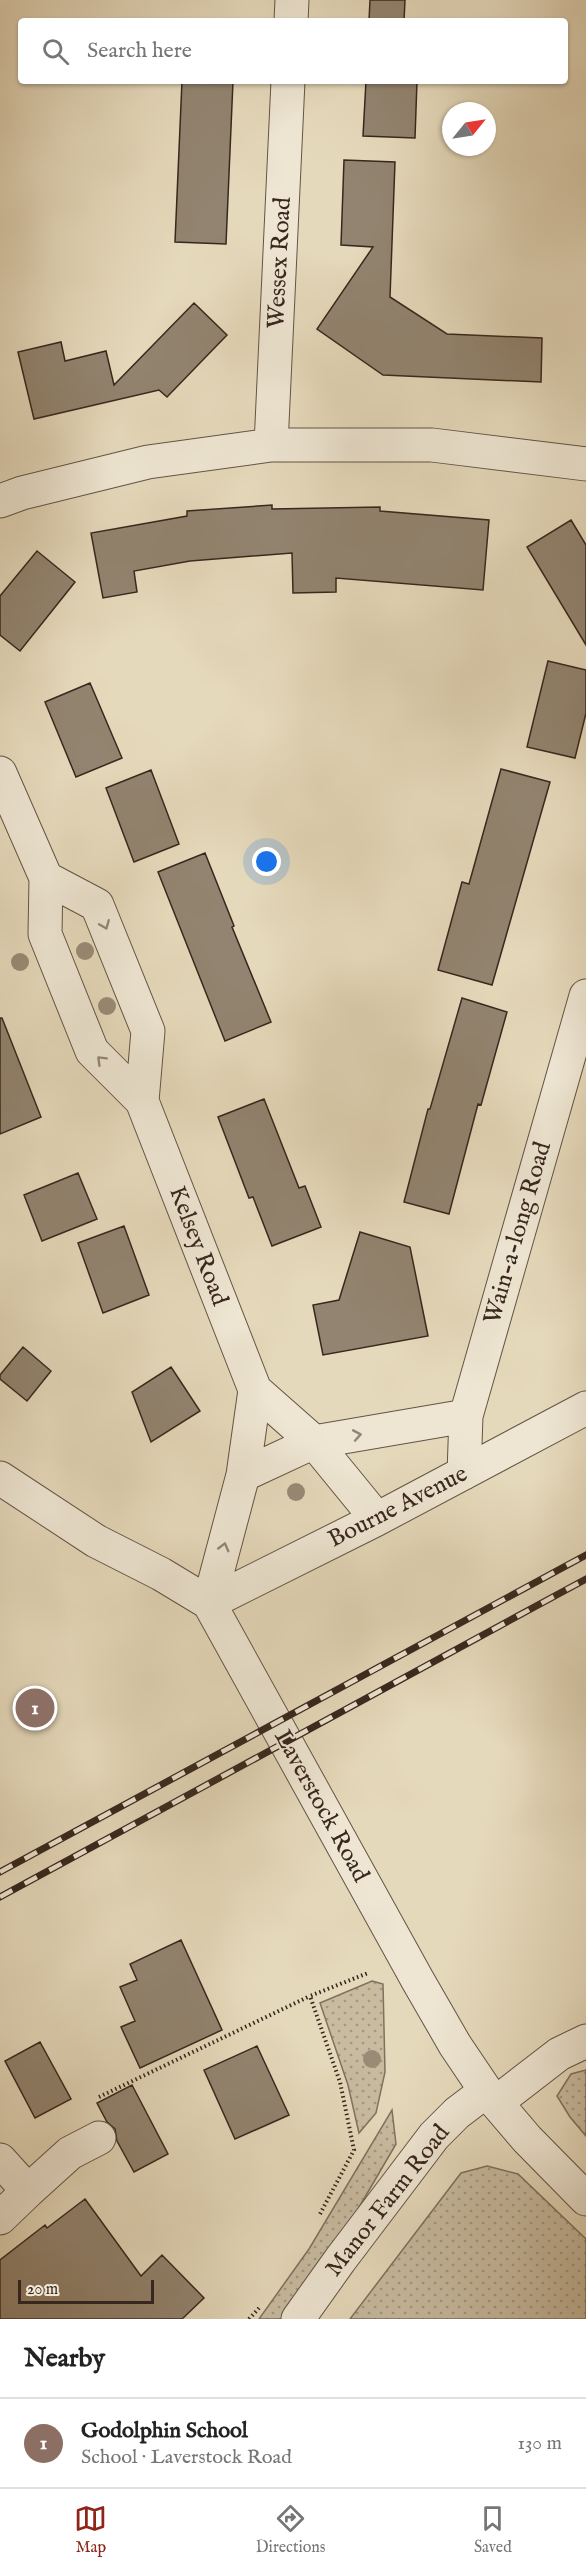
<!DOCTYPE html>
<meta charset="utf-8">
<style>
body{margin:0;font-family:"IM FELL English",serif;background:#f6f6f6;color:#222}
.compass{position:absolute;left:442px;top:102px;width:54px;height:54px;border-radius:50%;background:#fff;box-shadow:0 2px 4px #0004;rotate:60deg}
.scale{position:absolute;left:18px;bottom:15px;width:136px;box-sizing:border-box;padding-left:6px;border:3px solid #38271e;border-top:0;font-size:16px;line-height:21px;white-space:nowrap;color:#38271e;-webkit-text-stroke:4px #eee6d3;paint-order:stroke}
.you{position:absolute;left:267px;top:862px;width:21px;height:21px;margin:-15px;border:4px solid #fff;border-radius:50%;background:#1a73e8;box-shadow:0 0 0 9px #1a73e833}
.badge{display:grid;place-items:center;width:39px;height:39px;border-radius:50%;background:#8f2418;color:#fff;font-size:20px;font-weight:700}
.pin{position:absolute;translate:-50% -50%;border:3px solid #fff;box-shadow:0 2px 6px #0006}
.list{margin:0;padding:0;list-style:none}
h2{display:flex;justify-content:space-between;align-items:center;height:78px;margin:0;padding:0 24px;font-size:26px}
h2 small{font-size:20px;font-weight:400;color:#767676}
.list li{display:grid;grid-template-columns:39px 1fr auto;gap:18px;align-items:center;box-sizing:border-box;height:90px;padding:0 24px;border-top:2px solid #e0e0e0}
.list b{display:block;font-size:22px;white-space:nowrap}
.list p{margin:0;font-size:20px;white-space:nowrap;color:#767676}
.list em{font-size:20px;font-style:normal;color:#767676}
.icon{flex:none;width:33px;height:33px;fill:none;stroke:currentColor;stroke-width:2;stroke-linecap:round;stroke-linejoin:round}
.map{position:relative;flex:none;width:586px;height:2319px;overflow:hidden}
.search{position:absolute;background:#fff;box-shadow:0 2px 4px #0004;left:18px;right:18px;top:18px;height:66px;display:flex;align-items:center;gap:15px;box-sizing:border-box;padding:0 21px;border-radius:6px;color:#767676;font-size:22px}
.sheet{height:168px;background:#fff}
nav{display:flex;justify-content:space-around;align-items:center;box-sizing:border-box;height:84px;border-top:2px solid #e0e0e0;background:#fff;font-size:16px;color:#767676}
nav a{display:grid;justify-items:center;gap:3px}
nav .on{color:#8f2418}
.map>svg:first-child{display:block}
.grass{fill:url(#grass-dots);stroke:#80715f;stroke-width:1.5}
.building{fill:#928470;stroke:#38271e;stroke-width:1.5}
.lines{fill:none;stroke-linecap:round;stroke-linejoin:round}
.minor-casing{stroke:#635445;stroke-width:35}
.path{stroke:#38271e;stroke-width:4;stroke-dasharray:1.5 3;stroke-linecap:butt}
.minor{stroke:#eee6d3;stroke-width:33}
.rail-casing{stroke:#38271e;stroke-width:7}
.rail{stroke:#eee6d3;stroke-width:4.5;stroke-dasharray:14;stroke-linecap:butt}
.tree{fill:#9a8b76}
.oneway{stroke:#938678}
.labels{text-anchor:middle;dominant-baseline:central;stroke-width:4.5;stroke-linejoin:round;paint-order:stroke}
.street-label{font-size:24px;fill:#38271e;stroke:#eee6d3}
</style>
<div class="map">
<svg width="586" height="2319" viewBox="0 0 586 2319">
<defs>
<pattern id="grass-dots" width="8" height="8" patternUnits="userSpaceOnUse" patternTransform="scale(1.5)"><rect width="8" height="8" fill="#c8bba0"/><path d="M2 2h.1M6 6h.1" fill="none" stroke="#a39882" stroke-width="1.8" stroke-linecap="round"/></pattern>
</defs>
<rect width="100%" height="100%" fill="#e5d9bb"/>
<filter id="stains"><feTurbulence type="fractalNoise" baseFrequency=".00333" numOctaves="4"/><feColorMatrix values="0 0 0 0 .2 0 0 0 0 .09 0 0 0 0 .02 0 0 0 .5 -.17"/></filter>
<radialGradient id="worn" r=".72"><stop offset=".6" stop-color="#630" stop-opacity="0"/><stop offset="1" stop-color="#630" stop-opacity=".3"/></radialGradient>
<path class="grass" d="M372 1981 383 1984 385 2072 376 2113 359 2133 348 2085 320 2003Z
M586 2070V2136L570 2117 557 2096 571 2074Z
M392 2110 396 2144 337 2245 286 2319H259L309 2249Z
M487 2166 518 2174 586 2239V2319H350L461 2173Z"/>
<path class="building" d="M370 0H405L404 21H369Z
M182 81H233L226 244 175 242Z
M366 81H417L415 138 363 136Z
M344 160 395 162 390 297 447 334 542 338 541 382 383 375 317 329 373 247 341 245Z
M194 303 227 335 167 397 159 390 34 419 18 352 61 342 65 361 106 351 114 385Z
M272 505V509L380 507V511L489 520 483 590 336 578V592L293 593 292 553 190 561 134 571 137 592 103 598 91 533 187 516V511Z
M571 520 586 545V645L527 547Z
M37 551 75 582 20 651 0 635V596Z
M548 661 586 670V713L575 758 527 747Z
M90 683 122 758 76 777 45 702Z
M501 769 550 782 492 985 438 970 462 882 469 884Z
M151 770 179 844 134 862 106 788Z
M205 853 234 926 232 927 271 1022 225 1041 158 872Z
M462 998 507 1012 481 1105 478 1104 449 1214 404 1202 428 1109H430Z
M0 1018H2L41 1117 0 1134Z
M264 1099 299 1188 305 1186 321 1227 272 1246 253 1197 249 1198 218 1117Z
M78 1173 97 1219 42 1241 24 1195Z
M124 1226 149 1295 103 1313 78 1243Z
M360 1232 410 1247 428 1336 323 1355 313 1305 339 1300Z
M23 1347 51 1371 27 1401 0 1379V1375Z
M171 1367 200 1411 151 1442 132 1392Z
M181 1940 222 2030 140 2068 121 2027 135 2021 120 1987 137 1980 130 1964Z
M40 2042 71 2099 35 2118 5 2061Z
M257 2046 289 2115 235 2139 204 2070Z
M132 2085 168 2154 134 2172 117 2141 115 2129 107 2122 97 2103Z
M85 2199 141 2276 162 2255 204 2298 182 2319H0V2260L45 2225 47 2228Z"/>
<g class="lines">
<defs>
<path id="minor" d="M291 21 292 0
M271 445 288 81
M0 501 22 493 148 462 271 445H432L586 464
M0 773 46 878 45 934 92 1051 142 1101 255 1390 314 1442 377 1519
M46 878 97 905 148 1031 142 1101
M464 1473 466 1416 586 996
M243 1475 314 1442 466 1416
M0 1478 96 1541 161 1574 209 1603 417 1979 455 2045 486 2091 527 2139 586 2199
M209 1603 377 1519 586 1408
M209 1603 243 1475 255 1390
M497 2102 559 2054 586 2041
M0 2160 28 2191 70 2153 99 2138
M0 2218 28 2191
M298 2319 340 2260 434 2136 457 2113 486 2091"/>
</defs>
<use href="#minor" class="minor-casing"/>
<path class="path" d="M99 2097 310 1996
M320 2214 354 2150 340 2082 310 1996 368 1973
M249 2319 259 2308"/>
<use href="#minor" class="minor"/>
<defs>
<path id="rail" d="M0 1872 586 1555
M0 1897 586 1579"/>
</defs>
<use href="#rail" class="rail-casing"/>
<use href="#rail" class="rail"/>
</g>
<g class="tree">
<circle cx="85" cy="951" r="9"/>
<circle cx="20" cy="962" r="9"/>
<circle cx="107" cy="1006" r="9"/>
<circle cx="296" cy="1492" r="9"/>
<circle cx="372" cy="2059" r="9"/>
</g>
<defs><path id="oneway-chevron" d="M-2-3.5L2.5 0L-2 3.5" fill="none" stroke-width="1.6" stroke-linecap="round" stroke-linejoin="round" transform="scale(1.5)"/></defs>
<g class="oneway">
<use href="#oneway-chevron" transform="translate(105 925) rotate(68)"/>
<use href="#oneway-chevron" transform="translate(101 1060) rotate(-135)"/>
<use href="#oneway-chevron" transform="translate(357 1435) rotate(-10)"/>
<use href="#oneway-chevron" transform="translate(224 1547) rotate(-75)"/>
</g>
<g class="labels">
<g class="street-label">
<text transform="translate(280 263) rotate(-87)">Wessex Road</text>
<text transform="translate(518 1233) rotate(-74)">Wain-a-long Road</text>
<text transform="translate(198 1246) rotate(69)">Kelsey Road</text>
<text transform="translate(398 1507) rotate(-27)">Bourne Avenue</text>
<text transform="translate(321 1806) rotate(61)">Laverstock Road</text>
<text transform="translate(388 2201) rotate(-52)">Manor Farm Road</text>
</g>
</g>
<rect width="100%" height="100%" filter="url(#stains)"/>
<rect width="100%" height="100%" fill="url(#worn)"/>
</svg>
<svg class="compass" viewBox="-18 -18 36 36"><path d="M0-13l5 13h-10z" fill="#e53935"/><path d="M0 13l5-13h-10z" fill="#767676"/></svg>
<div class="scale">20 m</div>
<div class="you"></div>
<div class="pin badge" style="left:35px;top:1708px;background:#8d6e63">1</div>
<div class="search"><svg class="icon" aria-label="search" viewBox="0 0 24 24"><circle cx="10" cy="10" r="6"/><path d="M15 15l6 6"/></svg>Search here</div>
</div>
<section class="sheet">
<h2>Nearby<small></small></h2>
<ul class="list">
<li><span class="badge" style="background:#8d6e63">1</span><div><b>Godolphin School</b><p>School · Laverstock Road</p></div><em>130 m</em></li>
</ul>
</section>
<nav>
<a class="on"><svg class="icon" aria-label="map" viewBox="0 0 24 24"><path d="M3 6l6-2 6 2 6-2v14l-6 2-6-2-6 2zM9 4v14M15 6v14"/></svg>Map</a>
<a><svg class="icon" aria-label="directions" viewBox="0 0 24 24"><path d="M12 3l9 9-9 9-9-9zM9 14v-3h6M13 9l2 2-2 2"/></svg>Directions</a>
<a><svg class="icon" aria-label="saved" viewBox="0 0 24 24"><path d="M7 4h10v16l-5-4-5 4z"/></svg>Saved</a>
</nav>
